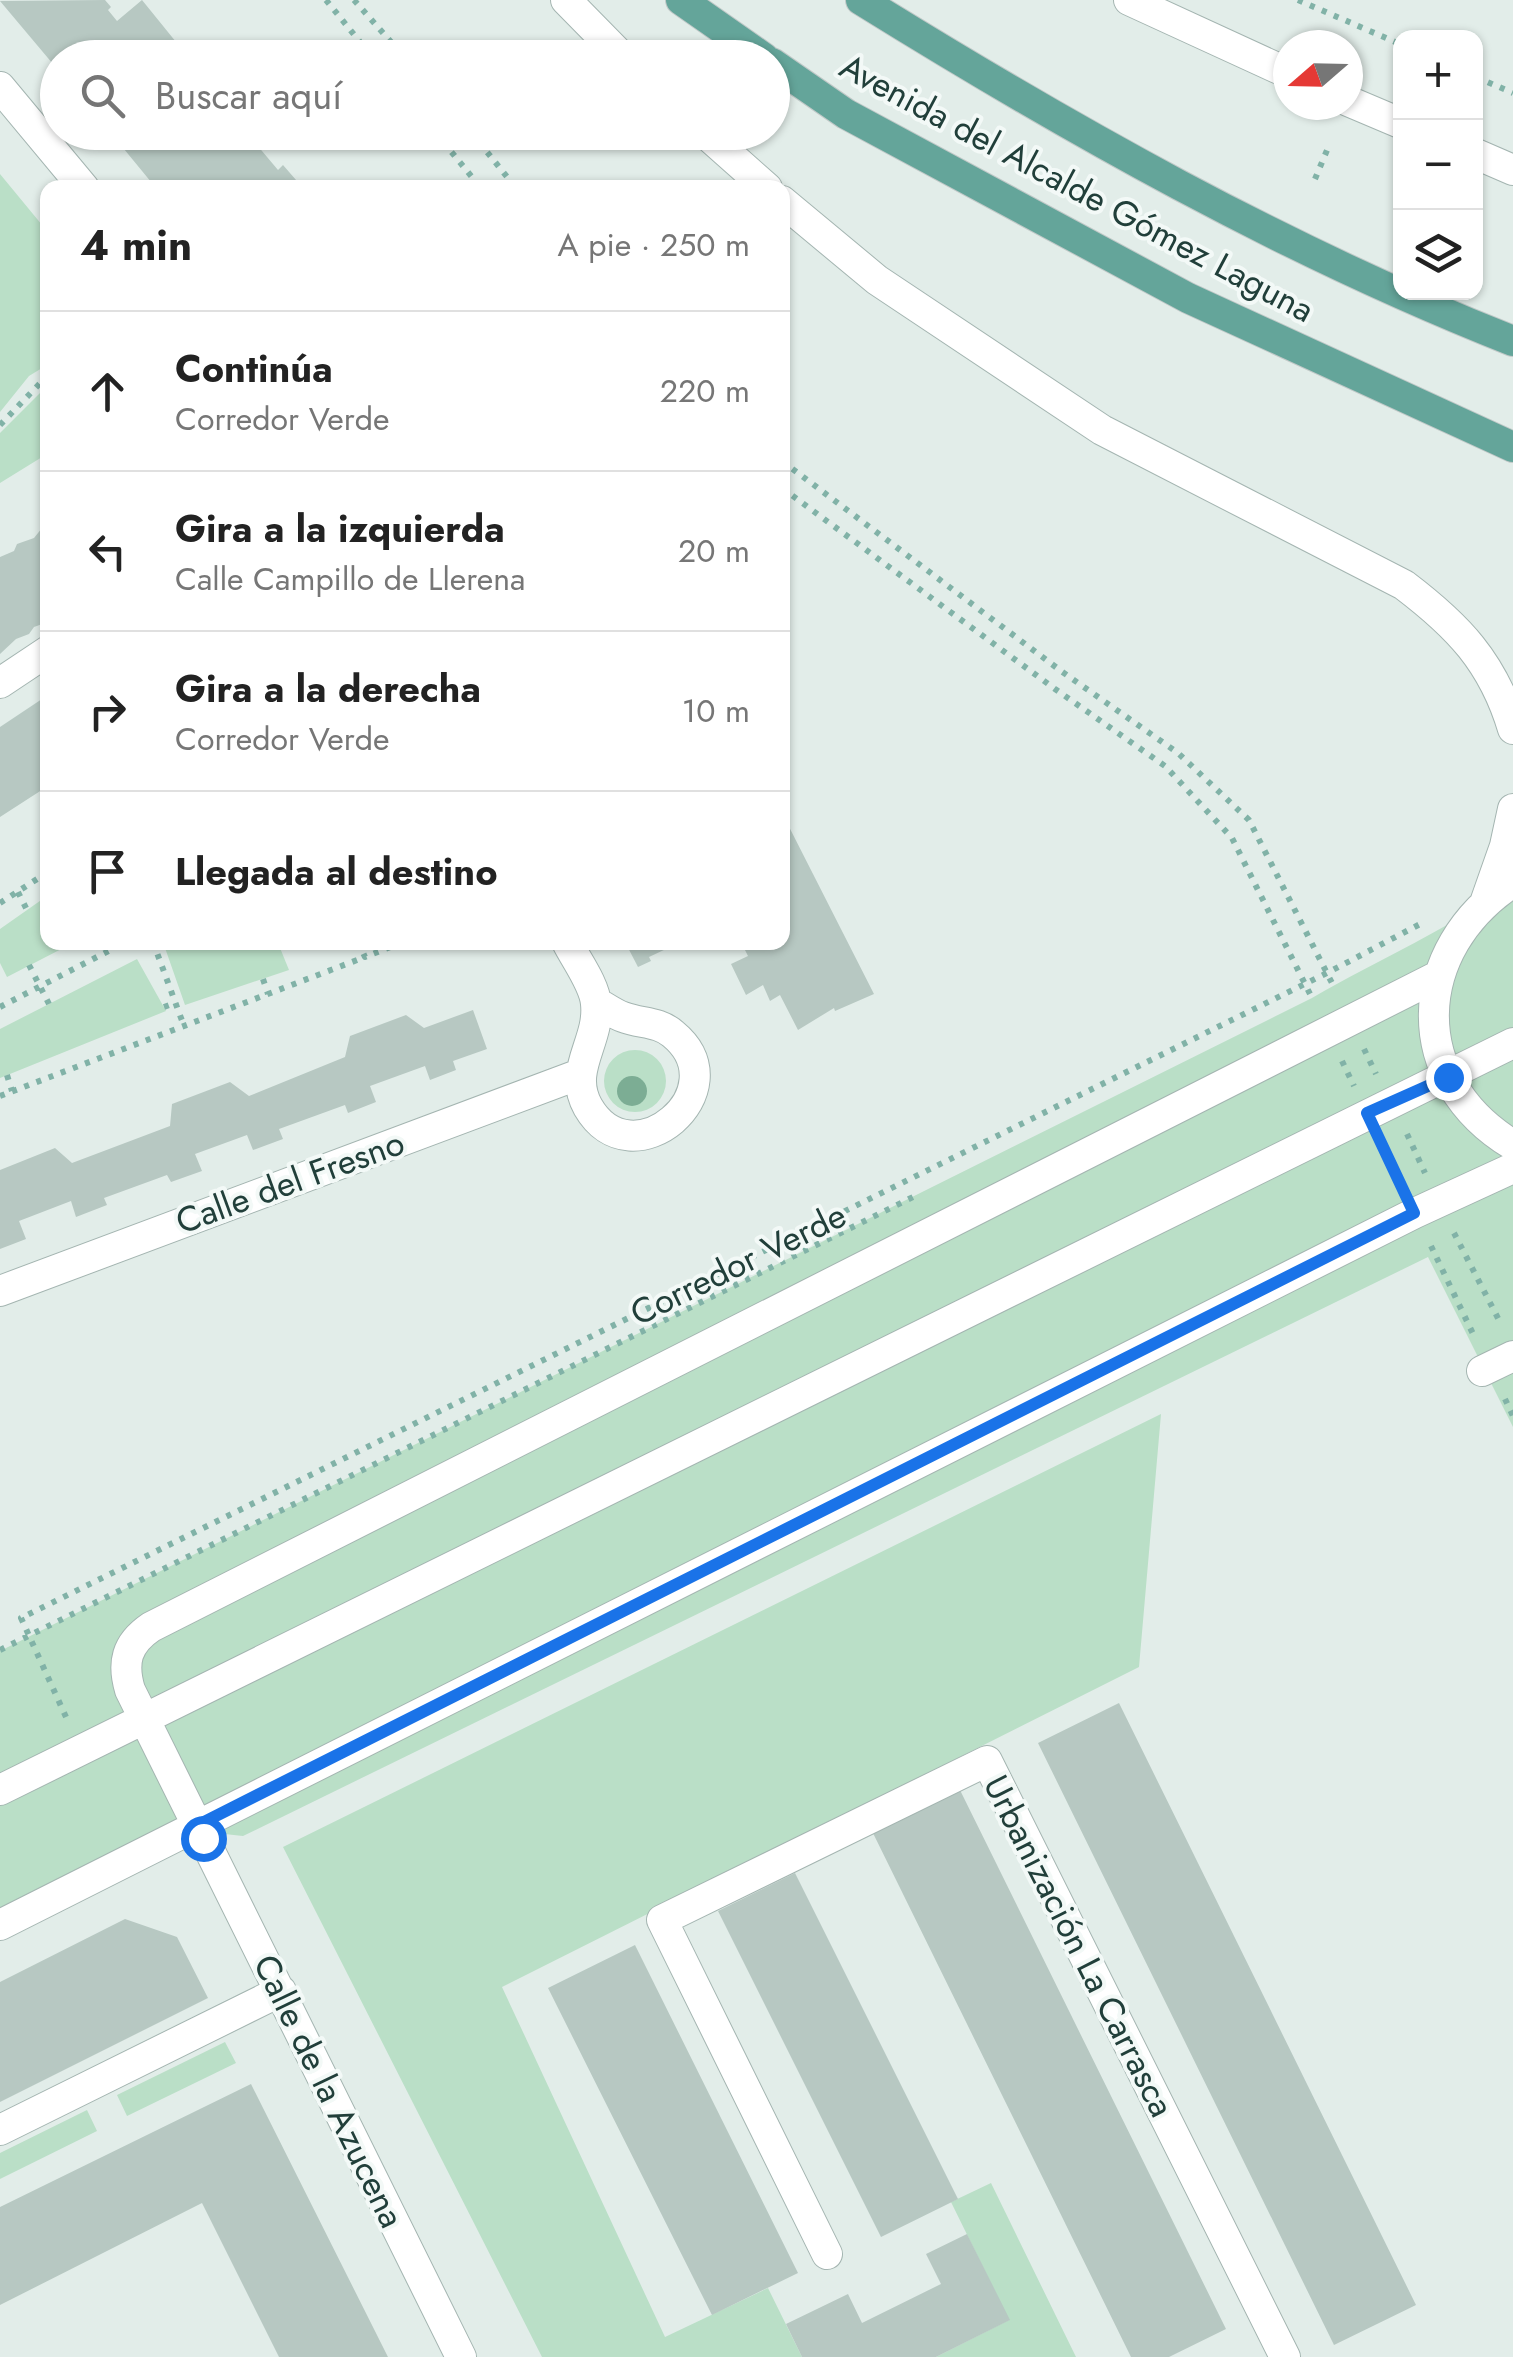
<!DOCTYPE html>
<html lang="es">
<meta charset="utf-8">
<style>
body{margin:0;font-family:Jost,sans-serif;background:#f2f2f2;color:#222}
.controls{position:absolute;right:30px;top:30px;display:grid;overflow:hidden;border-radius:20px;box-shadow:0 2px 8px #0004}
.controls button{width:90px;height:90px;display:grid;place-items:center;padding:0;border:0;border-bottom:2px solid #e0e0e0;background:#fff;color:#222;font:50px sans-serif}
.compass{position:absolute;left:1273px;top:30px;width:90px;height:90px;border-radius:50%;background:#fff;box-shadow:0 2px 8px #0004;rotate:250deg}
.stop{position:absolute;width:30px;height:30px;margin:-22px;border:8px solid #1a73e8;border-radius:50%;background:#fff}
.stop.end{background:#1a73e8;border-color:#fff;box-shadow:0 2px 10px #0008}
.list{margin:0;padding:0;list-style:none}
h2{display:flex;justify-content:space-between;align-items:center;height:130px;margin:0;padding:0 40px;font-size:42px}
h2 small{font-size:32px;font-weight:400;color:#767676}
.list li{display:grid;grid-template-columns:65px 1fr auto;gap:30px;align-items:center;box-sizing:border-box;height:160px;padding:0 40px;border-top:2px solid #e0e0e0}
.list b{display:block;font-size:38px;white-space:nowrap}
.list p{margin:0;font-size:32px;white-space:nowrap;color:#767676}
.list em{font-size:32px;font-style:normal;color:#767676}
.icon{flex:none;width:55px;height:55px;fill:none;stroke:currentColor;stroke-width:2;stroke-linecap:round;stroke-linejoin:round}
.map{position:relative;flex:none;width:1513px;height:2357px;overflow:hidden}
.search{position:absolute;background:#fff;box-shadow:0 2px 8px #0004;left:40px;top:40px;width:750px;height:110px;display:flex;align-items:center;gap:25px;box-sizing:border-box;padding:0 35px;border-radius:55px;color:#767676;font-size:38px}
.panel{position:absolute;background:#fff;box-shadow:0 2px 8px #0004;left:40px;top:180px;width:750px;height:770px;border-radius:20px}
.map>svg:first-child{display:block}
.green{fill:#badfc7}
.building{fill:#b7c8c2}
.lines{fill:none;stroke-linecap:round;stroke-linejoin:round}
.minor-casing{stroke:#a4b5b1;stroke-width:32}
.major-casing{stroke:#c1c9c8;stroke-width:32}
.path{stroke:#81b2a7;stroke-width:6;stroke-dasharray:5 8;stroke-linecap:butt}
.minor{stroke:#fff;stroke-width:30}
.major{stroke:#64a59a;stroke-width:30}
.tree{fill:#7cad94}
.route{stroke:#1a73e8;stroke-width:12}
.labels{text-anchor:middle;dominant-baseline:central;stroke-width:8;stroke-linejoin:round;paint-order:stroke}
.street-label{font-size:35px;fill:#213f3a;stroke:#f3f9f7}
</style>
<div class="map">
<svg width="1513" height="2357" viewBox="0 0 1513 2357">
<rect width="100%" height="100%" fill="#e2ede9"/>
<path class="green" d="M0 174 47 231V365L29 376 0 412Z
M47 386V454L0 483V433Z
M1513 882V1427L1428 1257 243 1836 178 1829 0 1916V1651L1312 998C1379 959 1451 929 1513 882Z
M47 896 48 942 73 943 7 977 0 963V929Z
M168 943H278L289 970 185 1005 164 945Z
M137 959 166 1011 0 1078V1029Z
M604 1081a31 31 0 1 1 62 0a31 31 0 1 1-62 0Z
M1161 1414 1139 1667 502 1987 665 2337 768 2288 802 2357H542L283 1847Z
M225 2042 236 2063 127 2116 117 2095Z
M87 2110 97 2131 0 2179V2153Z
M991 2183 1076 2357H936L1009 2320 951 2202Z"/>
<path class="building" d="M105 0 111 7 108 10 117 21 142 0 189 58H58V70L0 1Z
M110 132H246L278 170 283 165 303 188H156Z
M42 528 48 530V618L45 623 34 627 29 634 16 639 0 654V557L14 551 17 544 34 538Z
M48 695V786L0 817V727Z
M782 813 874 994 835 1011 834 1008 798 1030 780 995 770 1001 763 985 746 995 731 964 748 956 742 944 746 942H782Z
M625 942H670L665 945 666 949 649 957 651 961 638 967Z
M473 1010 487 1049 453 1061 456 1070 430 1080 425 1066 370 1086 376 1102 348 1113 345 1105 279 1129 283 1139 253 1150 247 1135 195 1154 202 1171 171 1182 167 1175 104 1198 107 1205 76 1217 71 1201 19 1221 26 1239 0 1249V1170L55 1148 72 1163 170 1126 172 1104 230 1082 249 1096 345 1057 350 1036 406 1015 424 1028Z
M1119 1703 1416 2305 1334 2345 1038 1743Z
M957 1784 1226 2329 1169 2357H1131L870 1827Z
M795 1873 958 2199 881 2237 718 1911Z
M125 1919 177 1937 208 1998 0 2102V1982Z
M635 1945 798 2273 712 2315 548 1988Z
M251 2084 388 2357H279L202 2203 0 2305V2207Z
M967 2234 1010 2320 936 2357H802L786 2324 848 2294 862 2323 941 2284 926 2254Z"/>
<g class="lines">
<defs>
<path id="minor" d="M566 0 623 58
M1129 0 1288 73
M0 87 84 188
M1348 101 1400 123
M704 132 767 188
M1476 154 1513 170
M782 201 877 280 1102 430 1404 585C1458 626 1493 662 1513 729
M0 683 48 651
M1513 882C1410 949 1405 1080 1513 1145
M1486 900 1505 846 1513 809
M567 942C576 960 595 985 596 1004 600 1042 567 1070 588 1107 632 1183 741 1090 673 1034 658 1021 641 1024 623 1017 614 1014 605 1007 597 1003
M0 1291 580 1074
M1482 1371 1513 1356
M0 1790 1513 1043
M0 1925 1415 1213 1513 1168
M0 2130 281 1991
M827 2254 662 1920 987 1761 1285 2357
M461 2357 130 1690C122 1663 126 1644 151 1627L1438 976"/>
<path id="major" d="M681 0 764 58
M861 0C1069 129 1285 251 1513 341
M772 63 846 114 1188 298 1513 447"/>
</defs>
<use href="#minor" class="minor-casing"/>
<use href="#major" class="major-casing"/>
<path class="path" d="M326 0 373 58
M354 0 405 58
M1298 0 1400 44
M1476 77 1513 93
M435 132 481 188
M471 132 516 188
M1315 179 1330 143
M0 425 48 375
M782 461 1061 671 1178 753 1249 820 1335 989
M782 488 1055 689 1165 766 1232 838 1313 1000
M18 892 27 910
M0 903 48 872
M153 942 184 1026
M358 942 365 957 403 942
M29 965 49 1004
M263 979 268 994
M0 1007 126 942
M164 1007 175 1003
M1364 1049 1376 1074
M1342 1061 1354 1086
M7 1075 12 1091
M0 1096 365 957
M1407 1134 1425 1173
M1383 1147 1399 1180
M1454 1233 1501 1324
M1431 1246 1475 1338
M1505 1399 1513 1416
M0 1650 917 1195
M66 1717 21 1618 1327 973 1422 923"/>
<use href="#minor" class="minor"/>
<use href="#major" class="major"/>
</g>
<circle class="tree" cx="632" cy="1091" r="15"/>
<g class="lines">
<path class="route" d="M203 1838 196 1826 1414 1213 1367 1113 1448 1077"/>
</g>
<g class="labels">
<g class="street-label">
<text transform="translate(1077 188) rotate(28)">Avenida del Alcalde Gómez Laguna</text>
<text transform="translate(290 1182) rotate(-20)">Calle del Fresno</text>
<text transform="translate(738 1264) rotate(-26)">Corredor Verde</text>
<text transform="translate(1079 1946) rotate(63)">Urbanización La Carrasca</text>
<text transform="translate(329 2091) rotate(64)">Calle de la Azucena</text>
</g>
</g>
</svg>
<div class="controls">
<button>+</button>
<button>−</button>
<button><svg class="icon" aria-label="layers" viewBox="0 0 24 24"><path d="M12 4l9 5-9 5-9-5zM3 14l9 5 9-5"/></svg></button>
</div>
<svg class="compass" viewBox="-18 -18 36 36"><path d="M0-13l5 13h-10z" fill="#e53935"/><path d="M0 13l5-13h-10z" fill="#767676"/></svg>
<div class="stop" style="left:203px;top:1838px"></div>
<div class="stop end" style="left:1448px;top:1077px"></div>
<div class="search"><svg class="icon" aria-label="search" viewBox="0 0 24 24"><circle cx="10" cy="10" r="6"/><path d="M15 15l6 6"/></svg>Buscar aquí</div>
<section class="panel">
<h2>4 min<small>A pie · 250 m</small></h2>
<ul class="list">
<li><svg class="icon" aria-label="ahead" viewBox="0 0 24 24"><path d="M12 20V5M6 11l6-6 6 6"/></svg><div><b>Continúa</b><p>Corredor Verde</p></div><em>220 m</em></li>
<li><svg class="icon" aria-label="left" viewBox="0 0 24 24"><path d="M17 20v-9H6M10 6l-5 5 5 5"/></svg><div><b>Gira a la izquierda</b><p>Calle Campillo de Llerena</p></div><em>20 m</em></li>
<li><svg class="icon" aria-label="right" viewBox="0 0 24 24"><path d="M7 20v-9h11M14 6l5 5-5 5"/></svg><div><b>Gira a la derecha</b><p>Corredor Verde</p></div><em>10 m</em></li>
<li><svg class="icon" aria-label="arrive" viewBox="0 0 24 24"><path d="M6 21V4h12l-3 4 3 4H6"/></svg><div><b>Llegada al destino</b></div></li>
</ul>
</section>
</div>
